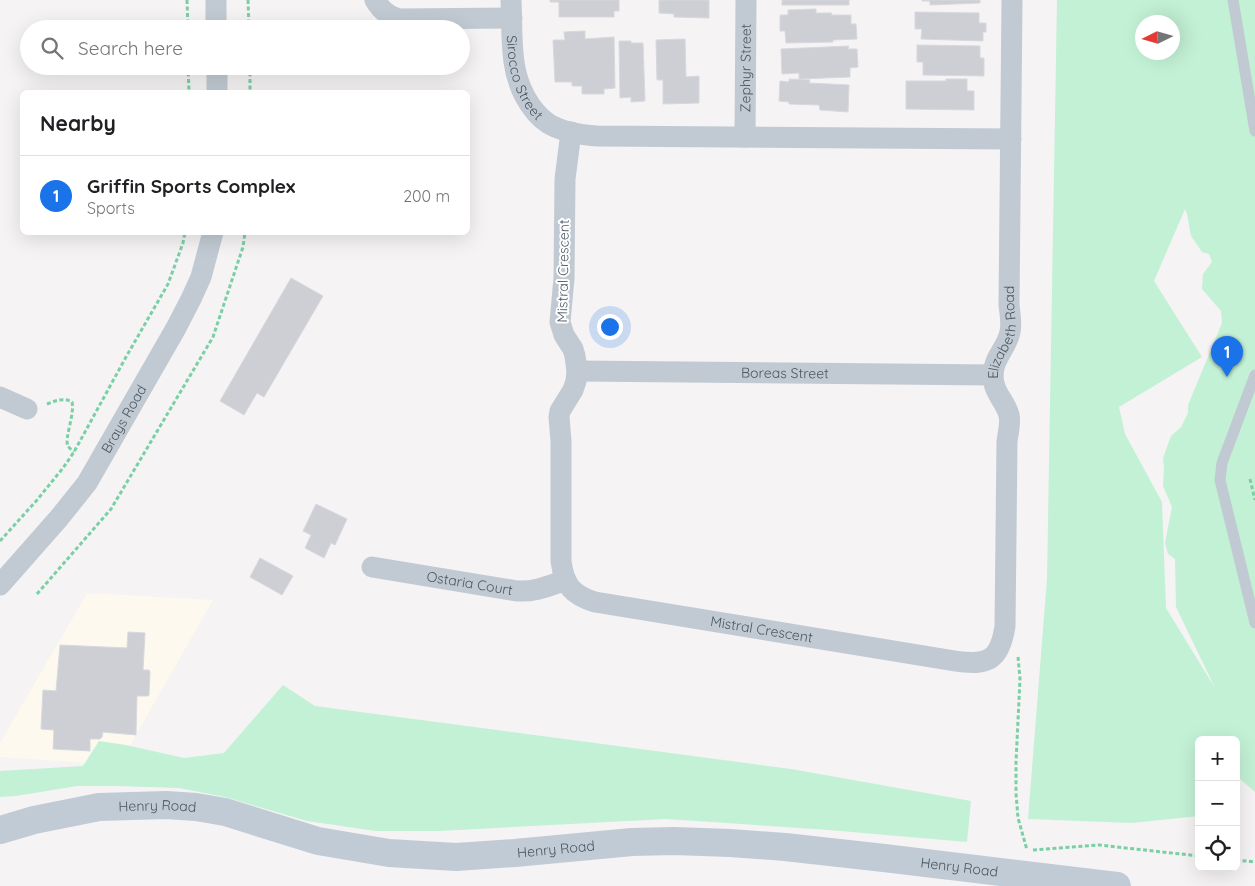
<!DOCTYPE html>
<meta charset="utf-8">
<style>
body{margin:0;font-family:Quicksand,sans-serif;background:#f2f2f2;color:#202124}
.controls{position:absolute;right:15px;bottom:15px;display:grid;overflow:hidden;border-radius:8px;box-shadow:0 5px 20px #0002}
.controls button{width:45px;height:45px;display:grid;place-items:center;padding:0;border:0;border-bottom:1px solid #e0e0e0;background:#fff;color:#202124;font:25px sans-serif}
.compass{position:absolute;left:1135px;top:15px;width:45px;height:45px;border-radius:50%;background:#fff;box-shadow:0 5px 20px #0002;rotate:265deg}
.you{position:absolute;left:609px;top:326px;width:18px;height:18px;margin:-12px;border:4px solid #fff;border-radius:50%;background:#1a73e8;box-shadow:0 0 0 8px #1a73e833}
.badge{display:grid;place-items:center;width:32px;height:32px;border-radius:50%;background:#1a73e8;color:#fff;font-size:16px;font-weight:700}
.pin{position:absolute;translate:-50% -41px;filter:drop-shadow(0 1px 2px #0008)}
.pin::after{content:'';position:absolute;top:26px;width:18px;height:15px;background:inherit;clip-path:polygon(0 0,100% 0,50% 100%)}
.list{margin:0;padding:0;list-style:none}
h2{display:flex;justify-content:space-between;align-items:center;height:65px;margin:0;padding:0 20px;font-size:21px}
h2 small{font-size:16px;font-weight:400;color:#757577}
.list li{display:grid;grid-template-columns:32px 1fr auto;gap:15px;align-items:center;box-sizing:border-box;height:80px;padding:0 20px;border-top:1px solid #e0e0e0}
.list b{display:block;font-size:19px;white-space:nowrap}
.list p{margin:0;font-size:16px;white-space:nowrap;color:#757577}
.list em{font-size:16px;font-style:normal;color:#757577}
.icon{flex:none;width:28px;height:28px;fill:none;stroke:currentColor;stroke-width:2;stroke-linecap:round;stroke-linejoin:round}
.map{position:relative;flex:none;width:1255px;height:886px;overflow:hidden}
.search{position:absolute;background:#fff;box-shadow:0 5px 20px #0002;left:20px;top:20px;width:450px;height:55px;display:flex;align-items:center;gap:12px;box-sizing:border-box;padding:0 18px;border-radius:28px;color:#757577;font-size:19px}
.panel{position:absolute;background:#fff;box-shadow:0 5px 20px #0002;left:20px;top:90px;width:450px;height:145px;border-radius:8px}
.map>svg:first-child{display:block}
.commercial{fill:#fdf9ef}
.green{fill:#c3f1d5;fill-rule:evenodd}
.building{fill:#cdcfd5;stroke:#d7d9de}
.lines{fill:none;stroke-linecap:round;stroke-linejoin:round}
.path{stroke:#7ad0a6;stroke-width:3;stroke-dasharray:4 2.5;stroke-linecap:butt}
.service{stroke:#c1cad2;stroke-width:11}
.minor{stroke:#c1cad2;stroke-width:21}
.secondary{stroke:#c1cbd6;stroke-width:28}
.labels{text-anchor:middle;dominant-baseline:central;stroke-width:4;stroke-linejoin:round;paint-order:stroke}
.street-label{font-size:14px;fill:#4a5661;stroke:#fff}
</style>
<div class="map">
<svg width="1255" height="886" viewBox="0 0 1255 886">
<rect width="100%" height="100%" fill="#f5f3f3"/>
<path class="commercial" d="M87 593 213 600 119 765 0 757V743Z"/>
<path class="green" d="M1057 0H1255V792L1239 778 1236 767V740H1199V816L1132 823 1028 819 1047 579ZM1142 22H1172V52H1142ZM1185 209 1187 214 1191 236 1202 252 1209 254 1212 262 1203 274 1202 289 1221 311 1222 323 1188 405V413L1181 427 1171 436 1163 458 1164 468 1163 486 1172 507 1165 543 1168 554 1175 559 1176 607 1215 688 1166 608 1162 502 1125 434 1119 407 1202 357 1154 281Z
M283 685 315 706 791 769 971 801 967 842 829 830 666 819 439 831H376L307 821 225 797 179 788 117 786H77L16 796 0 797V771L83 766 99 741 126 745 184 758 224 753Z"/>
<path class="building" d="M550 0H619V11H614V17H559V2H550Z
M659 0H709V18L674 17V14L659 13Z
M782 0H849V5H782Z
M922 0H980V3L930 5V1H922Z
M816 9V13H832L831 15H851V24H856L857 39 833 40V42L786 43 785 31H780V15H788V10Z
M915 12 979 13V23H986V32H983V41L921 39 922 29H915Z
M585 31V39L614 37 615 88 604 89V94H582V86H572V82H555L553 40H565L564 32Z
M685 39 686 77 699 76V103L663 104V80H657L656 40Z
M619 41H631V43H643L645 101 631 102V97L620 98Z
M917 45 980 46V58H984V76L923 75V62H917Z
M849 46 848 49H857L858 67 850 68V77L799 79V73L782 74 781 49Z
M789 79 810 80 809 83 849 85 848 112 820 110 819 105 789 104V102L779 101 780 81 789 82Z
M946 79H967V91H974V110L906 109V81H946Z
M291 278 323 296 264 397 257 393 244 415 220 401Z
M316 504 347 519 335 545 331 543 324 558 305 548 311 535 303 531Z
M260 558 293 576 282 595 250 577Z
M128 632 145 633 143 670H149L150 672 149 695 148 696H137L136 735 103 732 102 737 100 739H90V751L53 749 54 730 41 729 43 690 56 691 60 645 127 648Z"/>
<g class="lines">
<path class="path" d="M187 0 188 29
M248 0 249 29
M188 66 189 92
M250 66V92
M47 404C55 401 64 397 72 402 75 414 64 439 68 446 68 447 73 451 74 452
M1250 479 1255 500
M0 541 37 500 63 468 74 452 126 357 168 284 183 243 185 232
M37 594 111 509 213 337 243 247 245 232
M1018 657 1020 679 1016 762V793L1018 818 1027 850
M1033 850 1099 845 1199 856
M1236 860 1255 862"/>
<path class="service" d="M1233 0 1255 131
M378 29 388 15
M1255 375 1222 463 1220 480 1255 623"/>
<g class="minor">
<path d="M216 0V29"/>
<path d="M375 0C381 10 389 17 400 19L512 18"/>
<path id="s1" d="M511 0C512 20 511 41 514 62 517 85 529 111 549 124 563 132 581 135 597 136L1011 139"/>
<path d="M217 66V92"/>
<path id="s2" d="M571 132 565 179 564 278 560 322 564 335 573 349 575 356 577 371 576 381 573 390 560 411 559 417 561 441V561C564 585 572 595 595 602L955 661C988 666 1000 660 1005 626L1007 442C1008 432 1011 424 1009 415 1005 400 993 393 993 375 993 358 1007 348 1010 332 1012 323 1010 314 1009 305L1012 0"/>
<path id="s3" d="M745 137 746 0"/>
<path id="s4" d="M577 371 993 375"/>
<path d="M0 397 27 409"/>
<path id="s5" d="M372 567 517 591C536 592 548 586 566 580"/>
<path id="s6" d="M0 585 59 518 87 483 176 328 191 299 201 277 213 232"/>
</g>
<path class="secondary" id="s7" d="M0 830 34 820 99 807 166 805 196 807 225 812 318 841 389 853 456 857 515 853 632 842 674 841 730 843 785 847 884 858 1117 886"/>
</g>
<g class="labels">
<g class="street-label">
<text stroke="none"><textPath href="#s3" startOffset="69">Zephyr Street</textPath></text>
<text stroke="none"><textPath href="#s1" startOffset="80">Sirocco Street</textPath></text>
<text transform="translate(563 271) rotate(-89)">Mistral Crescent</text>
<text stroke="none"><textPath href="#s2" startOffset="1232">Elizabeth Road</textPath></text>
<text stroke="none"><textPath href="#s4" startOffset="208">Boreas Street</textPath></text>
<text stroke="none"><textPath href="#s6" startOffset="208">Brays Road</textPath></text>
<text stroke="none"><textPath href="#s5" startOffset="99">Ostaria Court</textPath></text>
<text stroke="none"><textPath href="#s2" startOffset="664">Mistral Crescent</textPath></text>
<text stroke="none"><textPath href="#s7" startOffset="160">Henry Road</textPath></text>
<text stroke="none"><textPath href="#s7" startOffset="565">Henry Road</textPath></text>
<text stroke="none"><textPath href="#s7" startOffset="970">Henry Road</textPath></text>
</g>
</g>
</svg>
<div class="controls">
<button>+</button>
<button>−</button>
<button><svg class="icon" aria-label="locate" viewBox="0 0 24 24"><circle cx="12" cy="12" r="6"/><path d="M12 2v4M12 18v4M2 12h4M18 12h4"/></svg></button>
</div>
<svg class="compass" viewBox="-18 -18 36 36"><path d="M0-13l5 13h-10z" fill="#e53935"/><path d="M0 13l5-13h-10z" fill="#757577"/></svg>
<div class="you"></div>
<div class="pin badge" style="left:1227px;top:377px">1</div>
<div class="search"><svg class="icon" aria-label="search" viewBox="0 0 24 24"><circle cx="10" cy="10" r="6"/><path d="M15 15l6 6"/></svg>Search here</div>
<section class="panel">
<h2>Nearby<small></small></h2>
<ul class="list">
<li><span class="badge">1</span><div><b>Griffin Sports Complex</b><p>Sports</p></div><em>200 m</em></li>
</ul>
</section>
</div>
